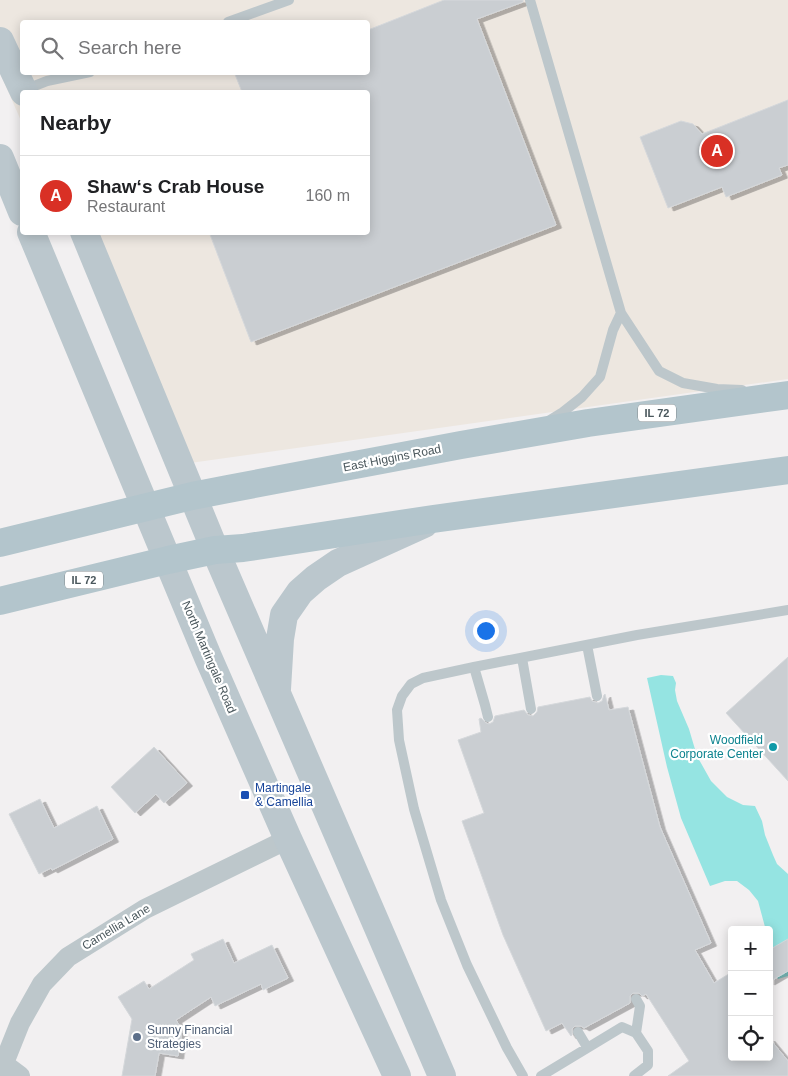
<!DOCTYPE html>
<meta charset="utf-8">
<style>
body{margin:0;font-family:Helvetica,sans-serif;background:#f2f2f2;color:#202124}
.controls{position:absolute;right:15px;bottom:15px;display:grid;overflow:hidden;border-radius:5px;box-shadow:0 2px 12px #0003}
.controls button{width:45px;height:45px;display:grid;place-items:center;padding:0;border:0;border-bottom:1px solid #e0e0e0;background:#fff;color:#202124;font:25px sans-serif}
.you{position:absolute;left:485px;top:630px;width:18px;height:18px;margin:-12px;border:4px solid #fff;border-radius:50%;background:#1a73e8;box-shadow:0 0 0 8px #1a73e833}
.badge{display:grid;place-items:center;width:32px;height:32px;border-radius:50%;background:#d93025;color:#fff;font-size:16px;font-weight:700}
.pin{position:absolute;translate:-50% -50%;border:2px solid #fff;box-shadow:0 1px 5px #0006}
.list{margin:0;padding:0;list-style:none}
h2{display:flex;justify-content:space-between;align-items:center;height:65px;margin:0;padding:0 20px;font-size:21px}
h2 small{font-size:16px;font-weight:400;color:#757577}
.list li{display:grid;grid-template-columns:32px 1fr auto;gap:15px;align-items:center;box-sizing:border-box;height:80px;padding:0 20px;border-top:1px solid #e0e0e0}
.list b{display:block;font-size:19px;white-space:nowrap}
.list p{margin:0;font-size:16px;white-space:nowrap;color:#757577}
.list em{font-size:16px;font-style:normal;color:#757577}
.icon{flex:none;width:28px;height:28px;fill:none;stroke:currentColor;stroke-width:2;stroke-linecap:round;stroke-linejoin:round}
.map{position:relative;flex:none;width:788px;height:1076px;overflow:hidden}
.search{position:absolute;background:#fff;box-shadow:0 2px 12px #0003;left:20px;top:20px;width:350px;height:55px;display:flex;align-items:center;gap:12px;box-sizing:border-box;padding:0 18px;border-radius:5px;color:#757577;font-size:19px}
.panel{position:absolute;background:#fff;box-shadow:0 2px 12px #0003;left:20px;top:90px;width:350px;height:145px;border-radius:5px}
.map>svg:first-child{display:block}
.commercial{fill:#ede7e0;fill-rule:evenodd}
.water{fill:#95e4e2}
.building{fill:#caced2;stroke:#d5d8db;filter:url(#shadow)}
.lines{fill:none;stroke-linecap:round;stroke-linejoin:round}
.lane{stroke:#bdc7cb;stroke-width:10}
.street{stroke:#bdc7cb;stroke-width:20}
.secondary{stroke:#bbc7cd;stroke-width:28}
.primary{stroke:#b3c5cc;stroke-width:28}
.culture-dot{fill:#0f9aa8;stroke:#fff;stroke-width:2}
.transit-dot{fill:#1a4fb4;stroke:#fff;stroke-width:2}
.service-dot{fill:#5c6f8a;stroke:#fff;stroke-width:2}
.labels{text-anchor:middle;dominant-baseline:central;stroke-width:4.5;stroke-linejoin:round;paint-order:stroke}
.shield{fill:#fff;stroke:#80898d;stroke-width:1}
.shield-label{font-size:11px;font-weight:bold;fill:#4a575c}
.street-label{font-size:12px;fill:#4a575c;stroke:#fff}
.culture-label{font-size:12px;fill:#0d838f;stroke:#fff;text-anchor:end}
.transit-label{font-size:12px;fill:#164399;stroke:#fff;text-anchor:start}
.service-label{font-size:12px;fill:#4e5e75;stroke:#fff;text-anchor:start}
</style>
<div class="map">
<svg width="788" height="1076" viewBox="0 0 788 1076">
<defs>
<filter id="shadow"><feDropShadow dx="5.5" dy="3" stdDeviation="0" flood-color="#0004"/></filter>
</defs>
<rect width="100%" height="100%" fill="#f2f0f1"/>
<path class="commercial" d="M0 0H788V379L176 465 72 233 368 232V92H22V123L0 73ZM22 22H368V72H22Z"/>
<path class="water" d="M661 675 673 676 676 683 675 690 677 701 689 729 697 756 711 781 727 797 743 805 755 806 762 821 765 835 773 855 777 864 788 874V976L778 979 769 963V930H763L765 927 758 901 749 890 737 881H725L710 886 681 818 667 767 647 678Z"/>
<path class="building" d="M444 0H523V2L477 19 556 225 251 342 209 232H368V92H242L234 72H368V30Z
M788 100V165L779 168 782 175 726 197 722 187 668 208 640 137 681 121 693 124 702 134Z
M788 657V781L726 713Z
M605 694 609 710 628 707 660 827 711 943 695 950 714 983 732 972V1057H769V1038L788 1061V1076H668L689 1061 646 994 642 996 639 993H633L630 996V1003L584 1028 581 1026H575L572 1029V1035L571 1036 562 1023 546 1031 503 935 462 821 484 813 458 740 481 732 479 719 481 718 486 723 489 724 493 722 495 716 524 710 528 715 533 716 537 712 538 707 590 697 592 701 598 703 602 701 604 695Z
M154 747 187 783 164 803 156 794 135 813 111 787Z
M40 799 54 828 97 806 113 839 52 870 51 868 39 874 9 814Z
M223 939 234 963 272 945 288 978 263 990 261 984 215 1006 211 997 176 1020 182 1030 178 1056 159 1053 155 1076H122L132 1019 118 997 144 981 149 989 194 960 191 954Z
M788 939V971L769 982V950Z"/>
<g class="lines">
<path class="lane" d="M530 0 621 313 659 371 683 383 717 389 742 390
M228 22 289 0
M24 90 47 81 90 72
M550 420 563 412 582 397 600 377 613 330 621 313
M587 645 597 696
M522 658 531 709
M474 667 485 705 488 717
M636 999 640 1006 636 1033
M578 1032 587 1047
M523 1076 507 1048 467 965 441 900 414 809 399 740 397 710 402 696 411 684 423 678 474 667 637 635 788 610
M541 1076 622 1027 636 1033 648 1051V1065L634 1076"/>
<path class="street" d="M0 1061 20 1076
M0 1073 20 1023 42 984 68 957 145 909 288 839"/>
<path class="secondary" d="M0 41 24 92
M0 158 22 212
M31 232 208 657 288 839 397 1076
M84 232 215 550 442 1076
M277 689 280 639 284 615 300 592 316 578 338 563 424 524"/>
<path class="primary" d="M0 543 192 496 228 489 461 445 588 423 788 395
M0 601 168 560 215 550 243 548 433 519 788 470"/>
</g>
<circle class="culture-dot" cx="773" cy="747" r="5"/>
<rect class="transit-dot" x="240" y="790" width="10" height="10" rx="2.5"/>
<circle class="service-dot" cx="137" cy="1037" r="5"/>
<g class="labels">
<g class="shield">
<rect x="638" y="404.5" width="38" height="17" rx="4"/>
<rect x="65" y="571.5" width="38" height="17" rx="4"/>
</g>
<g class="shield-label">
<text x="657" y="413">IL 72</text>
<text x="84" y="580">IL 72</text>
</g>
<g class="street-label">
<text transform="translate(392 458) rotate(-11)">East Higgins Road</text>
<text transform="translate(209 657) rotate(67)">North Martingale Road</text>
<text transform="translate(116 927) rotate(-31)">Camellia Lane</text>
</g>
<g class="culture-label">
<text x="763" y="740">Woodfield<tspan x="763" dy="14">Corporate Center</tspan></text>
</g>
<g class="transit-label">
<text x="255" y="788">Martingale<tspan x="255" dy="14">&amp; Camellia</tspan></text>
</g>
<g class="service-label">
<text x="147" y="1030">Sunny Financial<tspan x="147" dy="14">Strategies</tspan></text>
</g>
</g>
</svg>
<div class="controls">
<button>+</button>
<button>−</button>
<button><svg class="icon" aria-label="locate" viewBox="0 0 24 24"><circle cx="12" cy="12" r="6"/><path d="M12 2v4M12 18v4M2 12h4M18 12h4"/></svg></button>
</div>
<div class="you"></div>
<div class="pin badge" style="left:717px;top:151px">A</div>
<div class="search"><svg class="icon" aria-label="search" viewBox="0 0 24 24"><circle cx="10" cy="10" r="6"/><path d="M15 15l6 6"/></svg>Search here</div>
<section class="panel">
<h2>Nearby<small></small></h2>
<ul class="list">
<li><span class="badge">A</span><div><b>Shaw‘s Crab House</b><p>Restaurant</p></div><em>160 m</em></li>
</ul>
</section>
</div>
